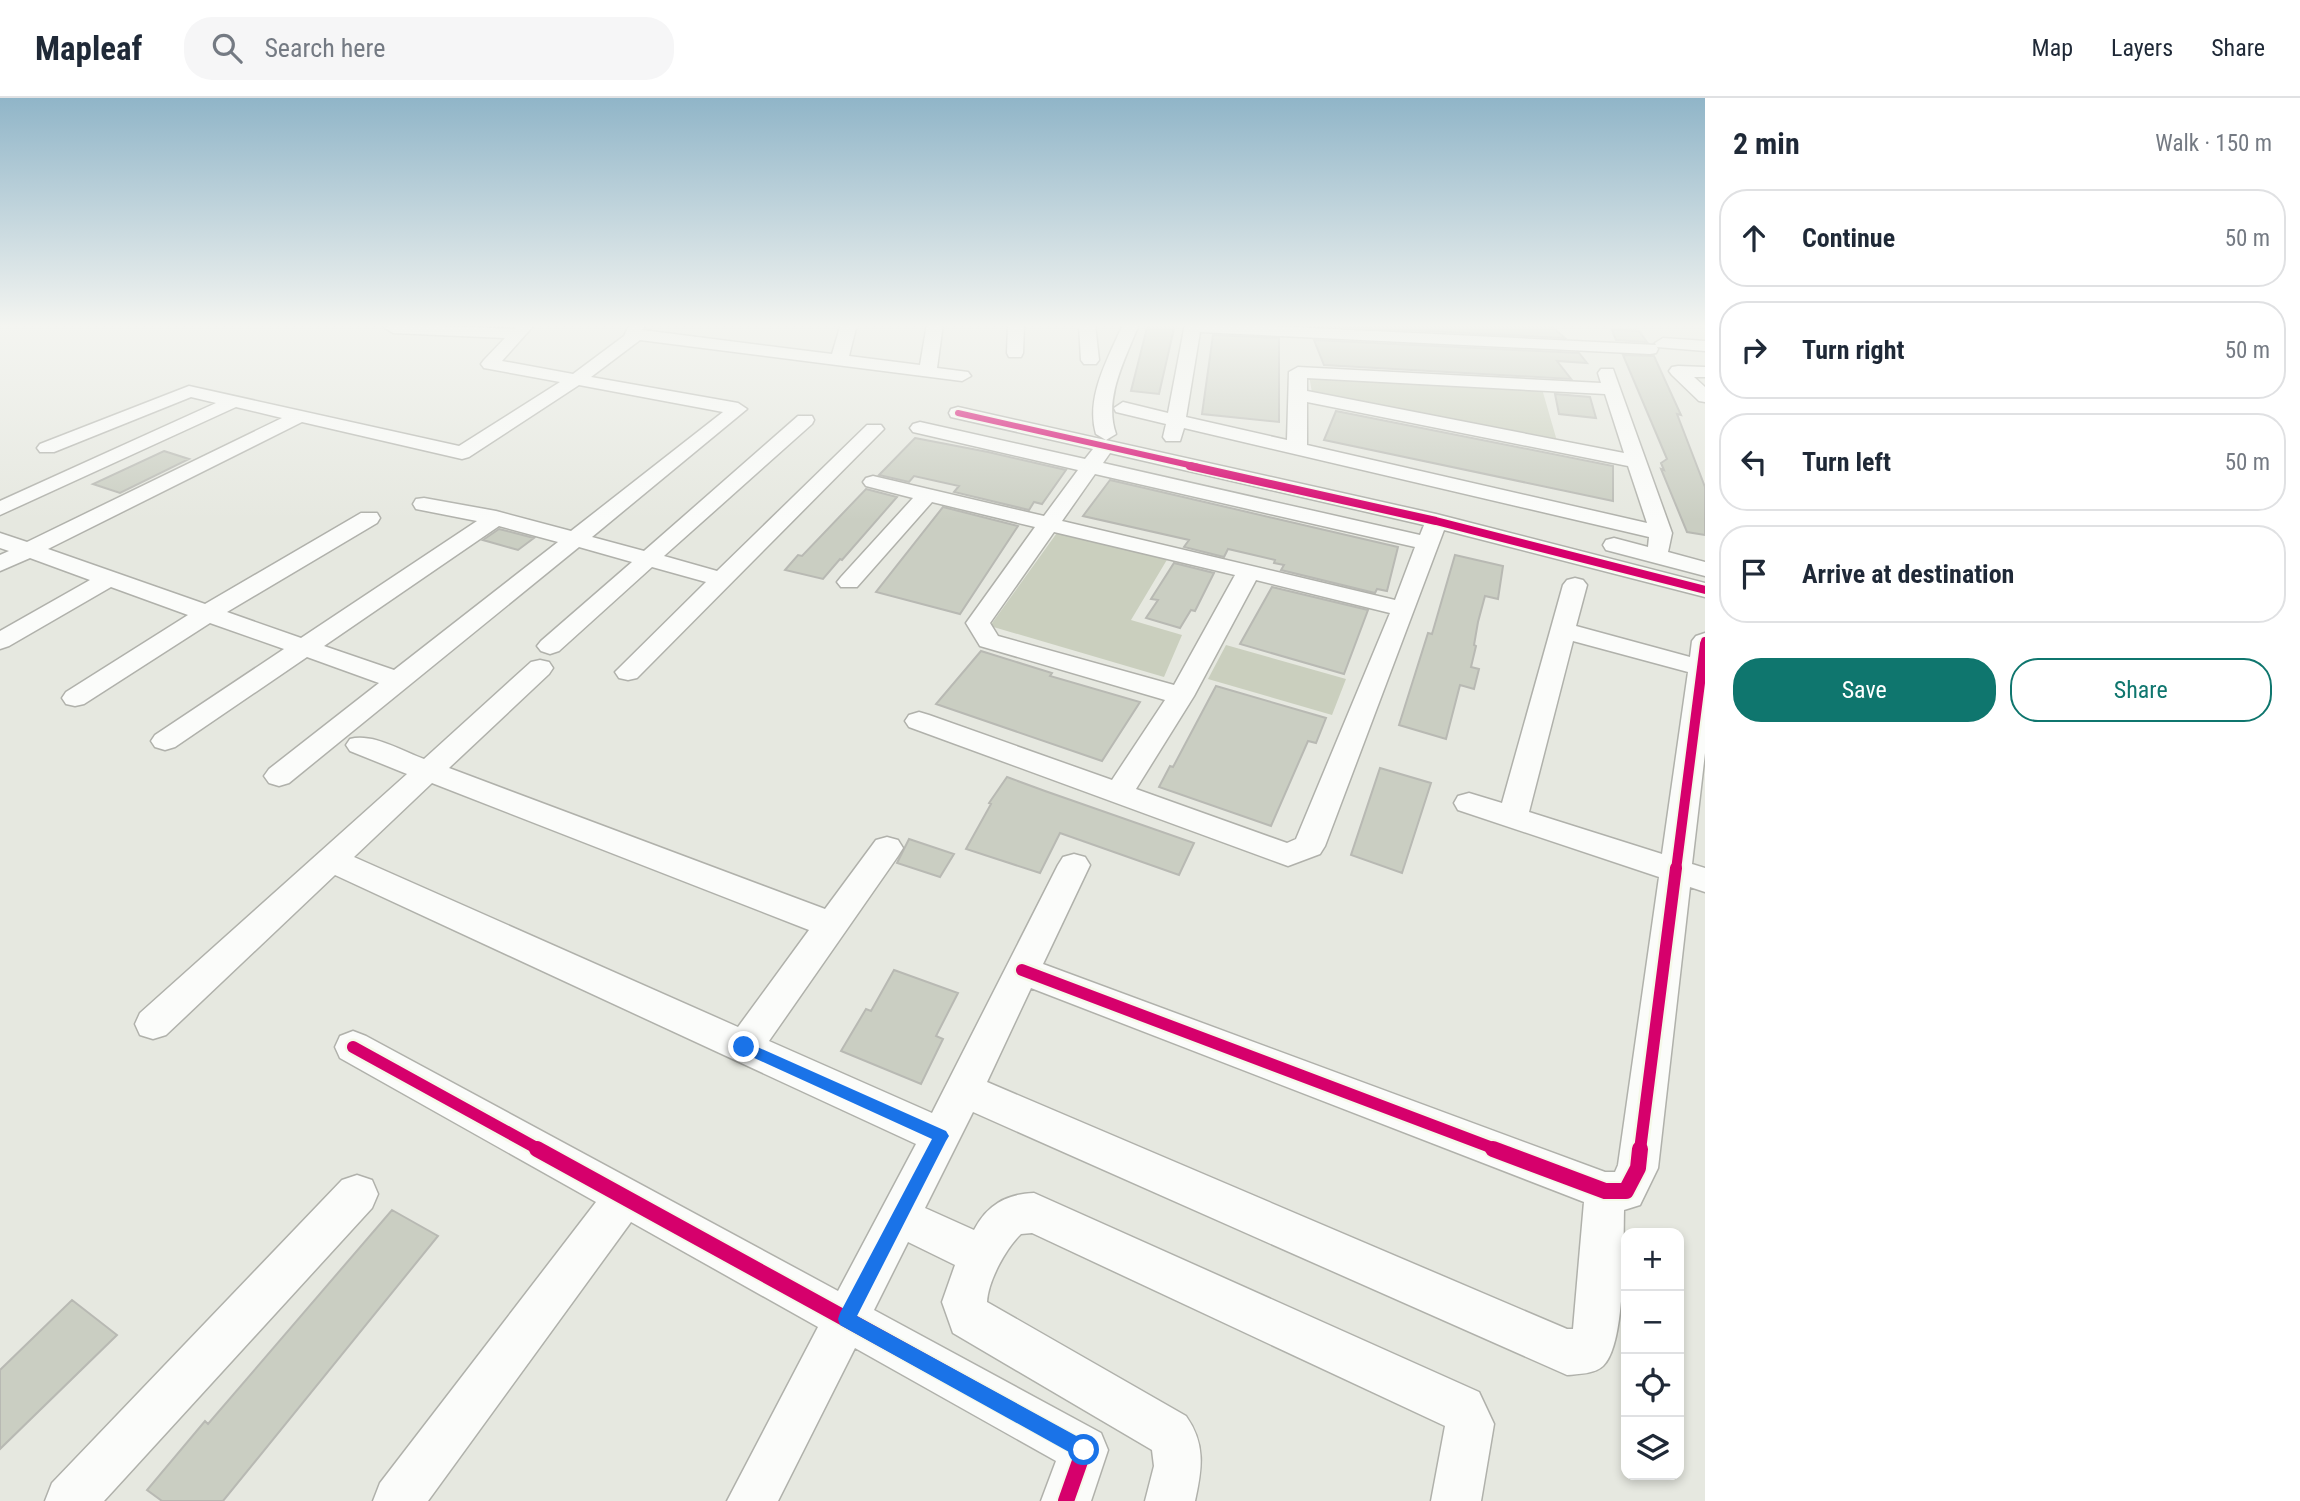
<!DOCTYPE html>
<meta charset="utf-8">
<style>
body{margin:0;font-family:"Roboto Condensed",sans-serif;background:#f6f6f7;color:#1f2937}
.controls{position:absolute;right:21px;bottom:21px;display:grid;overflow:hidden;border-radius:14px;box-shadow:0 4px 10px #0003}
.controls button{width:63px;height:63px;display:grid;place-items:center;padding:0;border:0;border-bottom:2px solid #e0e1e3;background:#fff;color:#1f2937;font:35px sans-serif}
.stop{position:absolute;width:21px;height:21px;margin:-16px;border:5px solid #1a73e8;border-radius:50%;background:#fff}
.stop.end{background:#1a73e8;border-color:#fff;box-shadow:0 2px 7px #0008}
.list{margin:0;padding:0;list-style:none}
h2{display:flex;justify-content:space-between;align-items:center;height:91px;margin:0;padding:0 28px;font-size:30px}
h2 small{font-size:23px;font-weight:400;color:#747a83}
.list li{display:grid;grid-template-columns:46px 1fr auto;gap:21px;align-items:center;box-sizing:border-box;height:98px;margin:0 14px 14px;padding:0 14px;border:2px solid #e0e1e3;border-radius:28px}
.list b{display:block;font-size:26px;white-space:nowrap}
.list em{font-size:23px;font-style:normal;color:#747a83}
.actions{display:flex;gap:14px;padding:21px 28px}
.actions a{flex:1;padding:16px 0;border:2px solid #0f766e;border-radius:28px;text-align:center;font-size:24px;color:#0f766e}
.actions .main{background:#0f766e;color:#fff}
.icon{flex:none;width:38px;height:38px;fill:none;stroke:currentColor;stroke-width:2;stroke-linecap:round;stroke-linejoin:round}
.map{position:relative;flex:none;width:1705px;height:1403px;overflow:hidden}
header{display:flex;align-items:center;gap:42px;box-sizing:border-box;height:98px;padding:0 35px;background:#fff;border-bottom:2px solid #e0e1e3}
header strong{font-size:33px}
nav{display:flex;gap:38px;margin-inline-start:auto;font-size:24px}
.search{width:490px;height:63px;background:#f6f6f7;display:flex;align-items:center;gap:18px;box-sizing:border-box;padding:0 24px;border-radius:28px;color:#747a83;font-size:26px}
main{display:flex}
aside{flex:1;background:#fff}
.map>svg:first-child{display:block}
.green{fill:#cacfbe}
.building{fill:#cacec2;stroke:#b8b9b3;stroke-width:2}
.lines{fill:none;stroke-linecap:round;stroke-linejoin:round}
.minor-casing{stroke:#b0b1ab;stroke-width:3}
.minor{fill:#fbfcfa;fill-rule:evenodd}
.cycleway-far4-casing{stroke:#f4f9e9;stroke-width:9}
.cycleway-far3-casing{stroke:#f4f9e9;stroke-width:11}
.cycleway-far2-casing{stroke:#f4f9e9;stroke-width:14}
.cycleway-far1-casing{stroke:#f4f9e9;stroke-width:17}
.cycleway-casing{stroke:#f4f9e9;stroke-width:20}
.cycleway-far4{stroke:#d6006c;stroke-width:6}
.cycleway-far3{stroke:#d6006c;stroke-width:8}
.cycleway-far2{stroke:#d6006c;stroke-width:10}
.cycleway-far1{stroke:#d6006c;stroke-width:12}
.cycleway{stroke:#d6006c;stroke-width:16}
.route{fill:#1a73e8}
</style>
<header>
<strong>Mapleaf</strong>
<div class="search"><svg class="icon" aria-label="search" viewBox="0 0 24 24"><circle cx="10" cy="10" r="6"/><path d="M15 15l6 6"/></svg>Search here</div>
<nav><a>Map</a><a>Layers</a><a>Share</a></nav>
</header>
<main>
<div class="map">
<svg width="1705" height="1403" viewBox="0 0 1705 1403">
<rect width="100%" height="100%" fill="#e6e8e0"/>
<path class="green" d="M1309 277 1542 291 1557 343 1312 295Z
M1059 432 1168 460 1131 522 1182 537 1164 579 990 528Z
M1226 547 1346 581 1332 617 1208 581Z"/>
<path class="building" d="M1148 226H1175L1159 296 1131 293Z
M1307 226 1551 228 1565 240 1307 227Z
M1612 232 1639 233 1647 244 1616 242Z
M1213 237 1279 240V324L1202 316Z
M1314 242 1579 255 1587 265 1557 263 1571 281 1324 267Z
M1623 257 1654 258 1681 317 1677 316 1705 389V437L1687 434 1661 371 1664 372 1661 365 1667 361Z
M1555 296 1590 299 1596 320 1559 316Z
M1336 313 1613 368V403L1324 342Z
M915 340 988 354 1066 372 1042 406 1034 404 1029 412 954 394 959 388 914 378 909 384 879 377Z
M164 353 189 361 120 395 93 386Z
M1110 382 1398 449 1387 493 1377 491 1375 495 1281 472 1284 467 1274 465 1275 462 1228 451 1224 459 1184 449 1189 442 1083 418Z
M866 391 897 399 842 462 840 461 823 481 785 472 798 457 802 458Z
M943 409 1018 428 960 516 876 494Z
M499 431 534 440 518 452 483 442Z
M1455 457 1503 468 1498 501 1485 498 1478 524 1474 547 1476 548 1471 569 1479 571 1474 591 1460 587 1446 641 1399 627 1428 535 1432 536Z
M1174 465 1214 475 1195 513 1191 512 1180 530 1146 520 1158 502 1151 501Z
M1272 489 1368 512 1344 576 1240 546Z
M981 553 1052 575 1050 578 1140 604 1102 663 936 606Z
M1216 588 1326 620 1316 645 1308 643 1271 728 1159 689 1170 668 1173 669Z
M1380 670 1431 685 1402 775 1351 757Z
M1007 679 1045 693 1194 745 1179 777 1060 735 1040 775 966 751 991 706 989 705Z
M909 741 954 756 940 779 897 765Z
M894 872 958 895 936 938 943 941 921 986 841 953 866 911 871 913Z
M392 1112 438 1138 223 1403H162L147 1392 205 1323 208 1326Z
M72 1202 117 1237 0 1351V1272Z"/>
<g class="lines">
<defs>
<path id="minor" d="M390 226 514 231 518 226H535L502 263 573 276 624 238 630 226H646L642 232 832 256 841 226H857L849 258 920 267 927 226H943L937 270 968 274 971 278 962 283 640 242 591 279 738 305 747 311 592 439 644 453 798 318H812L814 322 812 326 664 458 717 473 867 327H881L884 331 637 580 628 582 619 580 615 574 706 484 652 469 559 553 550 556 541 553 537 548 541 543 632 464 579 449 289 685 279 688 269 685 264 678 269 671 379 585 307 559 175 649 165 652 155 649 151 643 155 637 284 551 210 525 84 606 75 608 66 606 62 600 66 594 188 517 111 489 9 548 0 551V533L90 482 30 460 0 473V457L9 453 0 450V435L27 444 282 320 236 309 0 417V403L216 305 191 299 54 354H40L37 350 40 346 189 288 459 348 560 284 484 270 481 266 484 262 505 240 393 235 385 230ZM579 287 723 314 571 433 496 413 424 400 416 401 413 406 416 411 477 423 301 540 227 514 377 425 380 420 377 415H361L205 506 48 451 302 324 462 361 469 359ZM499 428 558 444 394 572 324 548Z
M1008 226H1024L1023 255 1021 259H1009L1007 255Z
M1079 226H1095L1099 262 1096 266H1084L1081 262Z
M1123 226H1139C1126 260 1103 300 1116 336L1106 342 1096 336C1085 299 1109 259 1123 226Z
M1185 226H1229L1656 247 1658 251 1656 255 1650 256 1200 234 1186 319 1287 342 1289 274 1298 269 1601 285 1598 275 1601 271H1613L1672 435 1668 454 1705 464V478L1606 452 1603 447 1606 442 1614 440 1648 449 1649 439 1184 330 1180 343H1166L1163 339 1166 326 1116 314 1114 310 1123 304 1168 315ZM1307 280 1605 296 1624 355 1307 293ZM1307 304 1628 368 1647 425 1307 347Z
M1663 240 1705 243V253L1657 249 1655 245Z
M1678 268 1705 269V279H1694L1705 289V304L1699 303 1672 277 1669 273 1672 269Z
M958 309 1436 416 1705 485V499L1444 432 1325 748 1320 756 1288 768 909 629 905 623 909 617 919 614 929 617 1112 682 1165 602 980 548 966 525 1035 429 932 404 857 489H841L837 484 841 479 913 400 866 388 863 384 866 380 873 378 1044 418 1078 372 913 334 910 330 913 326 920 324 1085 361 1093 351 951 319 949 315 951 311ZM1110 355 1424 427 1420 437 1103 365ZM1095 376 1415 449 1395 502 1062 423ZM1054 434 1235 477 1174 587 998 538 990 525ZM1256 482 1390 515 1296 741 1287 745 1136 691 1194 598Z
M1575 480 1583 482 1587 487 1576 528 1690 559 1692 543 1696 538 1705 535V655L1692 766 1705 770V794L1690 789 1658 1070 1640 1107 1624 1112C1623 1146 1626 1246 1603 1268 1594 1276 1579 1276 1567 1277L973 1014 925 1110 974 1132C987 1107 1006 1096 1034 1095L1479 1294 1494 1326 1481 1403H1431L1445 1328 1032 1135 1021 1136C1006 1150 988 1183 987 1204L1186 1318C1206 1346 1202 1371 1195 1403H1145L1154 1368 1152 1352 953 1235 942 1204 955 1167 908 1144 874 1212 1101 1335 1108 1352 1091 1403H1041L1056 1363 855 1250 778 1403H727L818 1229 631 1124 428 1403H373L380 1385 596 1104 340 960 335 949 340 938 353 933 366 938 838 1193 916 1046 335 777 166 937 153 941 140 937 135 926 140 915 407 676 350 653 346 647 350 641C373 635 402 653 424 661L531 564 540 562 549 564 553 570 549 576 449 670 825 811 876 742 887 739 898 742 903 750 898 758 769 943 932 1015 1058 767 1063 759 1074 756 1085 759 1090 767 1043 866 1605 1074H1615L1618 1067 1659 779 1458 712 1454 705 1458 698 1469 695 1502 705 1563 487 1567 482ZM1573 543 1688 574 1662 756 1529 714ZM432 685 809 832 738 929 354 759ZM1031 890 1584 1104 1573 1231H1567L987 984Z
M357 1077 372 1082 378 1096 372 1110 104 1403H45L52 1385 342 1082Z"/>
</defs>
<use href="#minor" class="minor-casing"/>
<use href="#minor" class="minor"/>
<defs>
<path id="cycleway-far4" d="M958 315 1198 369"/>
<path id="cycleway-far3" d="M1190 368 1436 423 1705 492
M1704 548 1705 543"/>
<path id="cycleway-far2" d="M1676 772 1705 546"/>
<path id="cycleway-far1" d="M1022 872 1498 1052
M353 949 540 1052
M1640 1052 1676 770"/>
<path id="cycleway" d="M537 1051 1084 1352 1066 1403
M1493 1051 1605 1093H1626L1638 1070 1640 1051"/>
</defs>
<use href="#cycleway-far4" class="cycleway-far4-casing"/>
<use href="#cycleway-far3" class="cycleway-far3-casing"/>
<use href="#cycleway-far2" class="cycleway-far2-casing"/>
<use href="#cycleway-far1" class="cycleway-far1-casing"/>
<use href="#cycleway" class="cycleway-casing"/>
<use href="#cycleway-far4" class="cycleway-far4"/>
<use href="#cycleway-far3" class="cycleway-far3"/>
<use href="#cycleway-far2" class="cycleway-far2"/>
<use href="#cycleway-far1" class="cycleway-far1"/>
<use href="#cycleway" class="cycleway"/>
</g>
<linearGradient id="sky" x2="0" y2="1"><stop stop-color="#90b5c8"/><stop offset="0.54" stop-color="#f4f5f1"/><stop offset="1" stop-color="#f4f5f1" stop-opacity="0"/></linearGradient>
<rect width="1705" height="422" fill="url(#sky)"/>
<path class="route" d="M744 943 946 1033 949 1038 946 1043 857 1218 1091 1346 1094 1352 1091 1359 1084 1361 1078 1359 840 1227 838 1221 840 1215 932 1041 739 953 737 949Z"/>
</svg>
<div class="controls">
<button>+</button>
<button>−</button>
<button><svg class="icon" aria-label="locate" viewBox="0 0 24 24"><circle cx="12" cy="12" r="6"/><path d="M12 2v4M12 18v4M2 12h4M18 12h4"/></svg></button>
<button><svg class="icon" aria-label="layers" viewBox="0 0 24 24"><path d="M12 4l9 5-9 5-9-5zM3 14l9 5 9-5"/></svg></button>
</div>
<div class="stop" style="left:1084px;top:1352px"></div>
<div class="stop end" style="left:744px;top:949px"></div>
</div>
<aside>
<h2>2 min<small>Walk · 150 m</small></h2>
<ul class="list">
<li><svg class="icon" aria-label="ahead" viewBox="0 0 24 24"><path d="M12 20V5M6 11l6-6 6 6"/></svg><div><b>Continue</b></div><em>50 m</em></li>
<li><svg class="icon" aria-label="right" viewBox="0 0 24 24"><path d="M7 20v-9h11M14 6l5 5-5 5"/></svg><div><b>Turn right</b></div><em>50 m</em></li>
<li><svg class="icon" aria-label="left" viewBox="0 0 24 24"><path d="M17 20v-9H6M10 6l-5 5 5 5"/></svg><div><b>Turn left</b></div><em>50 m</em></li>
<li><svg class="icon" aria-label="arrive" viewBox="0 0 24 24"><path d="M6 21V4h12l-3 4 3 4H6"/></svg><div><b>Arrive at destination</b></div></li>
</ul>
<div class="actions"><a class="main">Save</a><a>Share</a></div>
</aside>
</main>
